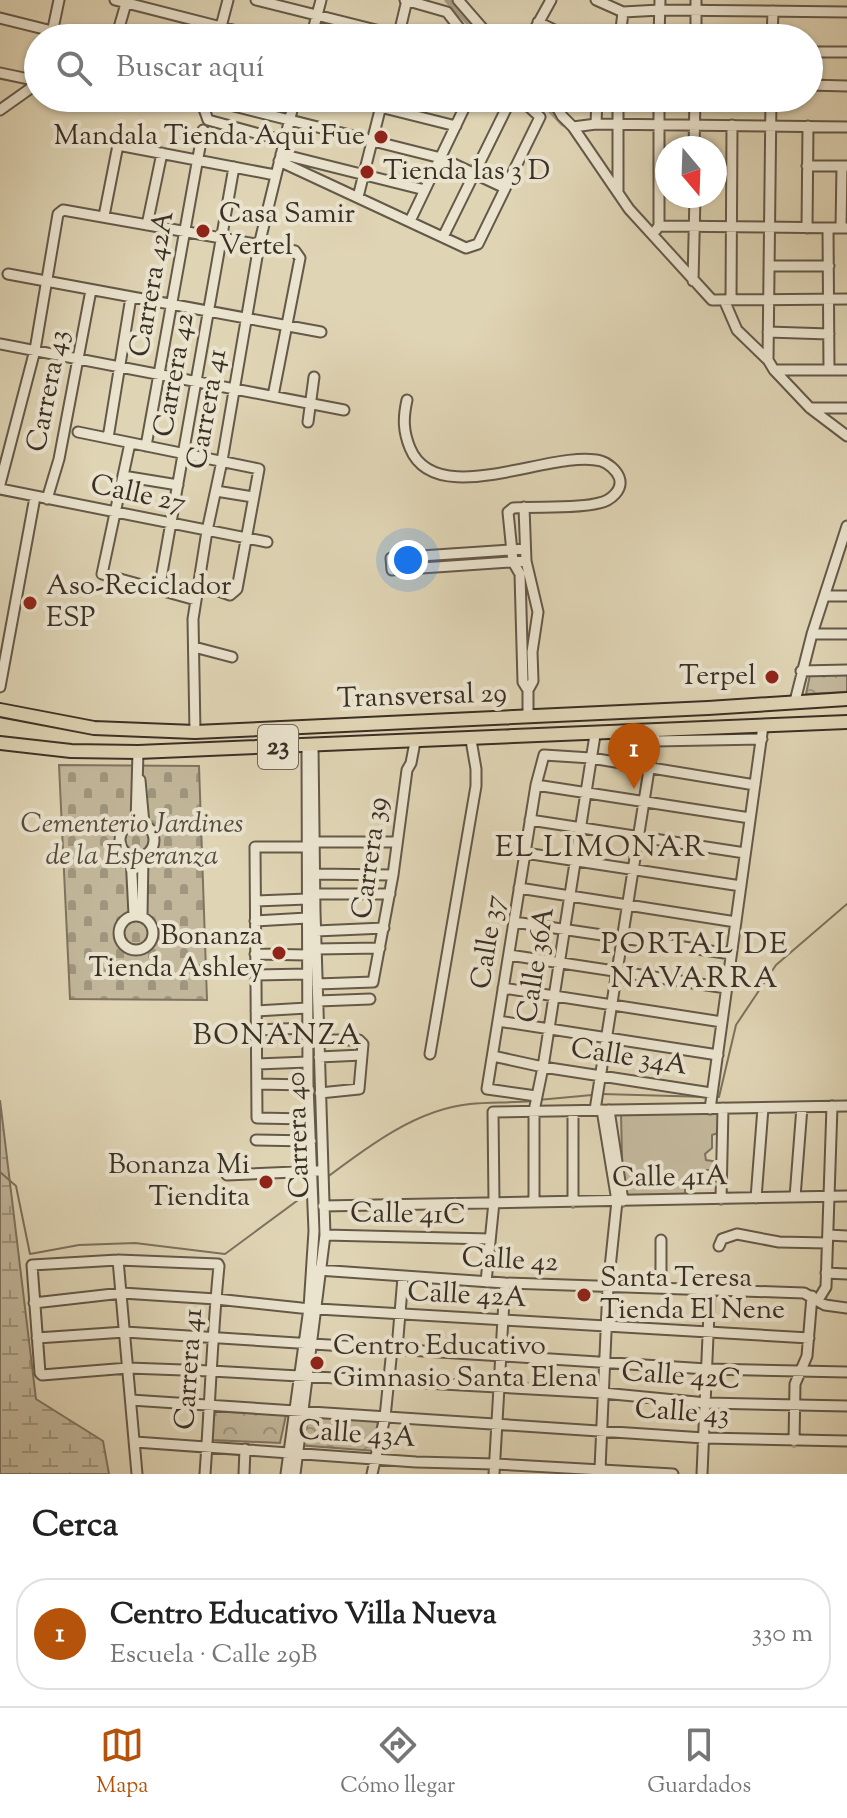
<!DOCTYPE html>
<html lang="es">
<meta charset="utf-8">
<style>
body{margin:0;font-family:"Sorts Mill Goudy",serif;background:#f6f6f6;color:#222}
.compass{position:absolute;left:655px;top:136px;width:72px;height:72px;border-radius:50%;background:#fff;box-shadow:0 2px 6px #0004;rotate:161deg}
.you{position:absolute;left:408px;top:560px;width:28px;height:28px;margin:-20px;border:6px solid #fff;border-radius:50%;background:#1a73e8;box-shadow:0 0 0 12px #1a73e833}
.badge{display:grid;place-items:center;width:52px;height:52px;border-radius:50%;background:#b45309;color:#fff;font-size:26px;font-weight:700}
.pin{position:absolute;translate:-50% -66px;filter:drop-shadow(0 2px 4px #0008)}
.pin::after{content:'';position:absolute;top:42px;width:28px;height:24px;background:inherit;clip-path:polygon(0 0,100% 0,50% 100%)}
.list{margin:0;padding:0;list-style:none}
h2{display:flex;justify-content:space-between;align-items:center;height:104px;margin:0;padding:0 32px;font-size:34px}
h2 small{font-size:26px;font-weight:400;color:#767676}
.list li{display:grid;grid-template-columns:52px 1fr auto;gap:24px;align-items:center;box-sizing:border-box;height:112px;margin:0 16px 16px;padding:0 16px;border:2px solid #e0e0e0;border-radius:32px}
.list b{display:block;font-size:30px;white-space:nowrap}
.list p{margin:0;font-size:26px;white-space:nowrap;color:#767676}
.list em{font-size:26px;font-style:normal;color:#767676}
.icon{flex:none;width:44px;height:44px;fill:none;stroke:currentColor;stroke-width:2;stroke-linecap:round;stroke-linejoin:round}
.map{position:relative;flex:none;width:847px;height:1474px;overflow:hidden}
.search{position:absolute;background:#fff;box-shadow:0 2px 6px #0004;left:24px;right:24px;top:24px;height:88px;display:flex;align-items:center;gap:20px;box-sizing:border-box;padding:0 28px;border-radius:44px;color:#767676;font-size:30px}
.sheet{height:232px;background:#fff}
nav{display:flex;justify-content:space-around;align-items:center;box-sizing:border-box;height:112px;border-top:2px solid #e0e0e0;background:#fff;font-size:22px;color:#767676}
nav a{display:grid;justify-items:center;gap:4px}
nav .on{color:#b45309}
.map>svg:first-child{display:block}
.grass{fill:#c3b89c;stroke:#7f7460;stroke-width:2}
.wetland{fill:url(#wetland-marsh);stroke:#7f7460;stroke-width:2}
.cemetery{fill:url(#cemetery-stones);stroke:#7f7460;stroke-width:2}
.park{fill:url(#park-crowns);stroke:#7f7460;stroke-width:2}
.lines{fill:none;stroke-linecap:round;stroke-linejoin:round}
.stream{stroke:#7c715d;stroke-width:2}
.canal{stroke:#a79c83;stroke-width:7}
.minor-casing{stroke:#645949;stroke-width:13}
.highway-casing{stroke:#3b3025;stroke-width:16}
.minor{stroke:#eae3ce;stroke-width:9}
.highway{stroke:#dfd4b4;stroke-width:12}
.poi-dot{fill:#8f2418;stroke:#eae3ce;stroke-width:3}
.labels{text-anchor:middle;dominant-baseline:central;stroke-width:8;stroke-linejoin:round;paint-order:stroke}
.shield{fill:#eae3ce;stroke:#706658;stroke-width:2}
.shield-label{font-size:26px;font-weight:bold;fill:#3b3025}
.poi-label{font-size:28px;fill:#3b3025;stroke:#eae3ce;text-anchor:start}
.street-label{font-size:28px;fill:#3b3025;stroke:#eae3ce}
.park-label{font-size:28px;font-style:italic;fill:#564b3d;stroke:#eae3ce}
.neighbourhood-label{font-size:30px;letter-spacing:2px;fill:#3b3025;stroke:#eae3ce}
</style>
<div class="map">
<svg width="847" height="1474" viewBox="0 0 847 1474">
<defs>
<pattern id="wetland-marsh" width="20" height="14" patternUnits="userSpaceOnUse" patternTransform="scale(2)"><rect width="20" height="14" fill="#c3b89c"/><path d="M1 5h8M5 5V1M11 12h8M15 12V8" fill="none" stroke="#a0967f"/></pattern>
<pattern id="cemetery-stones" width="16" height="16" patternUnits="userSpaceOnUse" patternTransform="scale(2)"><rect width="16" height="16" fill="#c3b89c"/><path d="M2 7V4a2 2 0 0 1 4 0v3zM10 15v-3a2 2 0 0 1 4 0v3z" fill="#a0967f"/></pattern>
<pattern id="park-crowns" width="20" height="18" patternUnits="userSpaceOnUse" patternTransform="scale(2)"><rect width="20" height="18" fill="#c3b89c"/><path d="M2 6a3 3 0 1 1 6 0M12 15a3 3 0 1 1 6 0" fill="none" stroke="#a0967f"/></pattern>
</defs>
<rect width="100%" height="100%" fill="#dfd4b4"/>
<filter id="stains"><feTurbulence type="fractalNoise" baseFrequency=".0025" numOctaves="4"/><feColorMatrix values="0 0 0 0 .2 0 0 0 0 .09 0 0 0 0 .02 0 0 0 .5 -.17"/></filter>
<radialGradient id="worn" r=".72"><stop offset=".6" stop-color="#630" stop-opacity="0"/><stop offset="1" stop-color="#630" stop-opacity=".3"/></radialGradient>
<path class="grass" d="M718 1112V1133L712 1135V1148L705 1154 706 1160 713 1161 712 1170H701L700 1175 685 1178V1199L623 1200 621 1114Z"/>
<path class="wetland" d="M0 1100 36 1399 103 1441 109 1474H0Z"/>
<path class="cemetery" d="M59 765 199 766 207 1000 70 999Z"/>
<path class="park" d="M810 675H847V692L806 694Z
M209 1411 286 1415 280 1443 211 1440Z
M302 1417 378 1420 375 1451 297 1445Z"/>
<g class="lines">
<path class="stream" d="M602 1094 708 1097
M714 1097H719L736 1025 776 965 847 904
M538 1100 592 1095
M0 1172 16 1186 30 1254 79 1245 135 1243 225 1254 309 1192
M326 1178C367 1147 417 1109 470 1104 490 1102 511 1103 532 1101"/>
<path class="canal" d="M448 0 484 38
M540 98 563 123"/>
<defs>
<path id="minor" d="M115 0 264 38
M256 0 408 38
M405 0 447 12 467 38
M458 0 491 38
M596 0 623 12 660 10 847 12
M0 18 52 31
M538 22 571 38
M51 38 59 0
M116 38 127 0
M218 38 228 0
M311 38 321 0
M398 38 407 0
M530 38 551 0
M620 38 623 12
M659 38 660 0
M696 38V0
M772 38 773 11
M809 52H847
M0 73 38 81
M809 85 847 86
M202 98 441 158 505 188
M203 98V106L208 120 285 141
M344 98 456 126
M552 98 562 116 573 127 629 209 712 300 847 299
M618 98V191
M0 110 38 83
M596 124 597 98
M573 127 596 124 847 127
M694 148 695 98
M281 154 425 190
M279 161 466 248 478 244 540 117 527 105 509 98
M807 166H847
M358 197 383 98
M104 216 118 145 275 175
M410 221 469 98
M147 225 162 153
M659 226 847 228
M807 228 808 126
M828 228 829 370
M841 228 842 166
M656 230 659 226V98
M443 237 511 99
M770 266H829
M8 274 321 332
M693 281 695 196
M724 300 737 330 768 360 774 370 810 408 847 436
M731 300 732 125
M768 332 829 334
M0 344 344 410
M768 360 771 98
M774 370H847
M407 400C403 418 403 431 410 448 436 512 553 448 601 461 608 463 616 470 619 477 624 490 610 501 599 503 578 509 536 506 513 508L508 512 513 562 520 574 523 682 528 690
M810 408H847
M308 422 314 377
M78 432 259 469 237 589 230 595 199 584
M108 438 131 297
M130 443 102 574 196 600
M146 446 203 130
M123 476 178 485
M0 484 35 350 58 214 63 210 295 251 300 258 273 396
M0 489 267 542
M216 491 253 497
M47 499 59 459 91 290
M524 507 526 561 538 612 532 652 533 681 528 690V717
M525 549 391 558 392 570 526 561
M159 590 234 167
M825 596H847
M812 634H847
M194 647 232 657
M801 671 847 670
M0 687 35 497
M795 701 812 634 847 526
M195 732 193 619 207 531 222 461 259 245 295 98
M654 741 762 739
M140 780 144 824
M536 785 750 818
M530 820 745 853
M120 840a17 17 0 1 1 34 0a17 17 0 1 1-34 0Z
M136 823 138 752
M315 842H397
M307 847H255L257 1118 309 1119
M525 853 741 886
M131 856 134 915
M314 874 393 875
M519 888 736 922
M309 894H390
M256 901 307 899
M119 933a17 17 0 1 1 34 0a17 17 0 1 1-34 0Z
M142 916 143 857
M255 921 307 918
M514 922 731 954
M316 931 384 928
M316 949 380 948
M255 954 307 955
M509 955 726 988
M256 975 307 974
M317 984 373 982 393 875 407 770 411 763 415 742
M503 988 722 1022
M318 1001 370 999
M256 1011 307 1008
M498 1021 718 1055
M256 1030 308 1028
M319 1040H359L363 1044 359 1089 320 1093
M430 1054 476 786V769L471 740
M493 1056 543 1067 711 1093
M319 1057 362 1055
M257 1064 308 1062
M257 1084 308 1085
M536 1096 487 1089 536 785 544 755 591 758 755 785
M710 1109 763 726
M595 1110 655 732
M609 1110 623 1201
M256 1140 311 1141
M227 1175 318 1171
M795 1197 802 1107
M756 1198 763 1108
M721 1199 723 1108
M534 1202V1111L543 1067 595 735
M573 1202V1111
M323 1206 847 1196
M325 1235 490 1239
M828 1235 847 1236
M719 1246 722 1239 737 1234 779 1242 827 1243
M118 1260 137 1474
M318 1270 505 1283 804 1293 825 1305 847 1308
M826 1273 847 1274
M486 1282 494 1202 493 1112 847 1106
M661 1287V1240
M818 1300 826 1287 832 1106
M34 1303 122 1293 216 1299 301 1308 809 1338
M37 1338 125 1332 707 1369 847 1372
M397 1349 403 1277
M131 1400 704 1438 847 1441
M794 1441 795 1384 807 1356 812 1296
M135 1442 416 1462 495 1464 673 1474
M600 1469 608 1287 617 1201 602 1110
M205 1474C210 1405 212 1335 219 1266L218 1264 118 1260 32 1265 40 1373 42 1375 128 1368 211 1371 603 1393 706 1403 847 1406
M244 1474 245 1449
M286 1474 309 1308 314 1231 308 1085 307 746
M295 1474 325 1235 315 912 313 746
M372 1474 385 1417 392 1349
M494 1474 505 1283
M702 1474 710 1290"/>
<path id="highway" d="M0 710 94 728 195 732 708 708 847 699
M0 743 71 751 138 752 847 722"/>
</defs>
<use href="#minor" class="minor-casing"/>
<use href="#highway" class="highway-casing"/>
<use href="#minor" class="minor"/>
<use href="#highway" class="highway"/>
</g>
<g class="poi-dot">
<circle cx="381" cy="137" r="8"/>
<circle cx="367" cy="172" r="8"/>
<circle cx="203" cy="231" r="8"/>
<circle cx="30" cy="603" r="8"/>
<circle cx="772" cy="677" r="8"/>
<circle cx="279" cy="953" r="8"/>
<circle cx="266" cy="1182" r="8"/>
<circle cx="584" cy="1295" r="8"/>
<circle cx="317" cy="1363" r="8"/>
</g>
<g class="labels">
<rect class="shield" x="258" y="725" width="40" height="44" rx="6"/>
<g class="shield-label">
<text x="278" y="747">23</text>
</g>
<g class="poi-label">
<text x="365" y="137" text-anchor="end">Mandala Tienda Aqui Fue</text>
<text x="383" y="172">Tienda las 3 D</text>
<text x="219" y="215">Casa Samir<tspan x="219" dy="32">Vertel</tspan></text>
<text x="46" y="587">Aso-Reciclador<tspan x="46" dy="32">ESP</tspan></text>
<text x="756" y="677" text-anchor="end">Terpel</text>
<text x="263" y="937" text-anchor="end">Bonanza<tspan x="263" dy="32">Tienda Ashley</tspan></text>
<text x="250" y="1166" text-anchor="end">Bonanza Mi<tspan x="250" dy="32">Tiendita</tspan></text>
<text x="600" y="1279">Santa Teresa<tspan x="600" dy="32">Tienda El Nene</tspan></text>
<text x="333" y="1347">Centro Educativo<tspan x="333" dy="32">Gimnasio Santa Elena</tspan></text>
</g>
<g class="street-label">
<text transform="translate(153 284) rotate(-80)">Carrera 42A</text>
<text transform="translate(175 375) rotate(-80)">Carrera 42</text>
<text transform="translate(49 391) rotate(-79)">Carrera 43</text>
<text transform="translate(208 409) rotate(-80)">Carrera 41</text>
<text transform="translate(138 495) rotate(12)">Calle 27</text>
<text transform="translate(422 697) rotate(-2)">Transversal 29</text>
<text transform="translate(371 858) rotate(-82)">Carrera 39</text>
<text transform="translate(489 942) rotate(-81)">Calle 37</text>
<text transform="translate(537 965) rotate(-81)">Calle 36A</text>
<text transform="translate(629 1058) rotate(9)">Calle 34A</text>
<text transform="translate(299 1135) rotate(-92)">Carrera 40</text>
<text transform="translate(670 1178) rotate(-1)">Calle 41A</text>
<text transform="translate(408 1215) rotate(1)">Calle 41C</text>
<text transform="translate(510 1261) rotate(3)">Calle 42</text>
<text transform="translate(467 1296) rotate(3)">Calle 42A</text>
<text transform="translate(190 1369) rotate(-86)">Carrera 41</text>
<text transform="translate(681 1377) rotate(4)">Calle 42C</text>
<text transform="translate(682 1413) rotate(4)">Calle 43</text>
<text transform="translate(357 1435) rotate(4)">Calle 43A</text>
</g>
<g class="park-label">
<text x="132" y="825">Cementerio Jardines<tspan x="132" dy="32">de la Esperanza</tspan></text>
</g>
<g class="neighbourhood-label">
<text x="601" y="848">EL LIMONAR</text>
<text x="695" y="945">PORTAL DE<tspan x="695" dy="34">NAVARRA</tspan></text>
<text x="278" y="1036">BONANZA</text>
</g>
</g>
<rect width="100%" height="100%" filter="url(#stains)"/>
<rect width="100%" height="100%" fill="url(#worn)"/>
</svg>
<svg class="compass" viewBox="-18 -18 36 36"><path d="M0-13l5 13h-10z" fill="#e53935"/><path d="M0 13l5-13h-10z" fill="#767676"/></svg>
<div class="you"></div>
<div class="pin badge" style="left:634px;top:789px">1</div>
<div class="search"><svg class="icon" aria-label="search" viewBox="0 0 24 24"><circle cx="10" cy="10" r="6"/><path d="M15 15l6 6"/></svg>Buscar aquí</div>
</div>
<section class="sheet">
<h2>Cerca<small></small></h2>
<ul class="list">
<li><span class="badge">1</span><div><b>Centro Educativo Villa Nueva</b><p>Escuela · Calle 29B</p></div><em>330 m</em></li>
</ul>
</section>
<nav>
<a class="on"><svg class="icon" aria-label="map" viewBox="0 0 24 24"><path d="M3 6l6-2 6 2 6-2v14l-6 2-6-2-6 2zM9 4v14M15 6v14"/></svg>Mapa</a>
<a><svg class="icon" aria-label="directions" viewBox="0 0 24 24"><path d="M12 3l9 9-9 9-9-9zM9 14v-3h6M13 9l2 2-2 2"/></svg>Cómo llegar</a>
<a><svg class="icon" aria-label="saved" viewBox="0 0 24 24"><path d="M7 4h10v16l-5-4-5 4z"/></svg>Guardados</a>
</nav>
